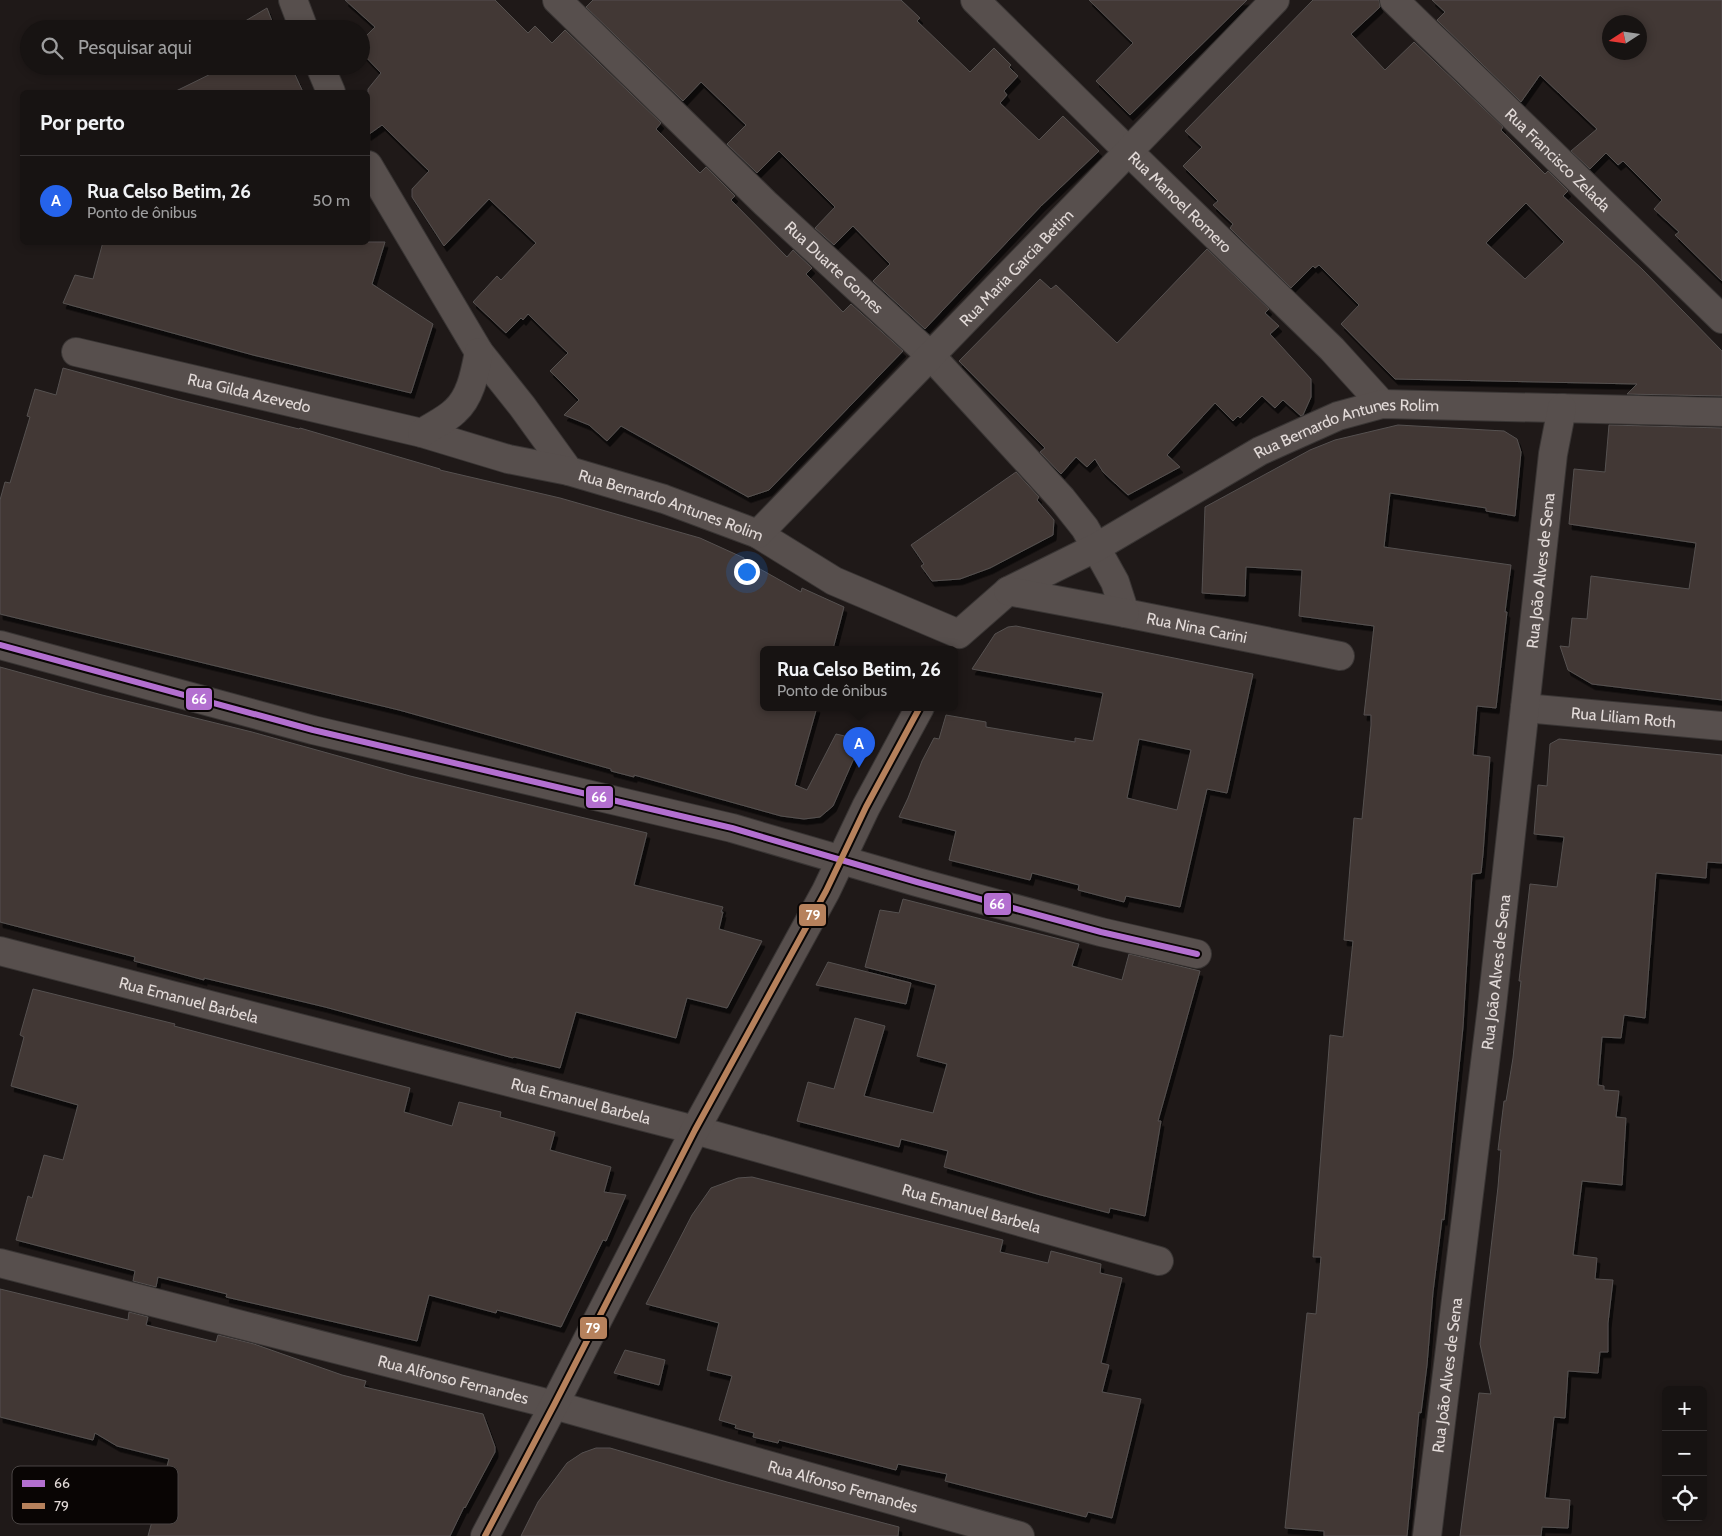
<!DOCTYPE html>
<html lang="pt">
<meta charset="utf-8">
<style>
body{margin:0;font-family:Cabin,sans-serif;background:#201c1b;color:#f1f3f6}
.controls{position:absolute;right:15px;bottom:15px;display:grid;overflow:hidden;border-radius:8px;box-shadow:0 2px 8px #0003}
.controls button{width:45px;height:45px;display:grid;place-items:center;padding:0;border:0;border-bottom:1px solid #363232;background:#171312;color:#f1f3f6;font:25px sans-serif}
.compass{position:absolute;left:1602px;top:15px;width:45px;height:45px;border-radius:50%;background:#171312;box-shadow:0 2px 8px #0003;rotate:258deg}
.you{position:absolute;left:746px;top:571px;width:18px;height:18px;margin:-12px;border:4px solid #fff;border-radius:50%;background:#1a73e8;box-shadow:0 0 0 8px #1a73e833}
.badge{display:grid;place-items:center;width:32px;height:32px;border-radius:50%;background:#2563eb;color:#fff;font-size:16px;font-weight:700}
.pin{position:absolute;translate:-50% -41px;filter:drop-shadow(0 1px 2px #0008)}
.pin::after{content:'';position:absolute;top:26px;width:18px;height:15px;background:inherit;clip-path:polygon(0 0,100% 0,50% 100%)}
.popup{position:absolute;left:760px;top:646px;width:198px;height:65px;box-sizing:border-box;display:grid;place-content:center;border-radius:8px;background:#171312;filter:drop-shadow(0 1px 4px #0005);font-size:16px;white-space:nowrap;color:#9e9e9f}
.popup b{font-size:19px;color:#f1f3f6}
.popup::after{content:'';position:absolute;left:50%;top:100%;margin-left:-10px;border:10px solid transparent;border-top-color:#171312}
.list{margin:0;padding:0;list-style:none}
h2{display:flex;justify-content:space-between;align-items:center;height:65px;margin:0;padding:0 20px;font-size:21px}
h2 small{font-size:16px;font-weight:400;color:#9e9e9f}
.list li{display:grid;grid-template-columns:32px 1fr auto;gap:15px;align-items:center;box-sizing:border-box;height:90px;padding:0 20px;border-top:1px solid #363232}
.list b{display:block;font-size:19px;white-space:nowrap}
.list p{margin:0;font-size:16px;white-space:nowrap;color:#9e9e9f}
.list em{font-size:16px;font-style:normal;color:#9e9e9f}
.icon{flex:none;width:28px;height:28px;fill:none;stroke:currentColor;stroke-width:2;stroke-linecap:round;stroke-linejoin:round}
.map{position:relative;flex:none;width:1722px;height:1536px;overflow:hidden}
.search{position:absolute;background:#171312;box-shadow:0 2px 8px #0003;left:20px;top:20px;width:350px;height:55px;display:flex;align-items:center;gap:12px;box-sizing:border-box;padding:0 18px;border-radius:28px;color:#9e9e9f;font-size:19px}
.panel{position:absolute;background:#171312;box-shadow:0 2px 8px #0003;left:20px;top:90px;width:350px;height:155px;border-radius:8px}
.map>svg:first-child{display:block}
.building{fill:#423734;stroke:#555150;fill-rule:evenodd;filter:url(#shadow)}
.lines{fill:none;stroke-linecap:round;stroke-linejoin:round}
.minor-casing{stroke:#393534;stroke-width:30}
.minor{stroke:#574f4d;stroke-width:28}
.bus-1-casing{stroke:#090504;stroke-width:10}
.bus-2-casing{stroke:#090504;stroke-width:10}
.bus-1{stroke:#b36fd0;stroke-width:6}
.bus-2{stroke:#b6815c;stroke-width:6}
.labels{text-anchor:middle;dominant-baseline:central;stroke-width:4;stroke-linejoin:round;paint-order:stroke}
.street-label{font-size:16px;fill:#e2dad8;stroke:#090504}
.key{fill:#090504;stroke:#4a4544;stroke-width:1}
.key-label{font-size:14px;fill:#e2dad8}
.line-badge{stroke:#090504;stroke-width:2}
.badge-label{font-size:14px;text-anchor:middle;font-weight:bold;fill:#fff}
</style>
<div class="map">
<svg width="1722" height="1536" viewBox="0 0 1722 1536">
<defs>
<filter id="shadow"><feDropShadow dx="3" dy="5.5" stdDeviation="0" flood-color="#0009"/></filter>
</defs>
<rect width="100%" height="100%" fill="#1f1918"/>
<path class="building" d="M345 0H495L528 33 535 26 552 43 565 30 661 123 656 129 700 173 706 167 735 196 731 200 787 257 793 250 812 268 806 274 843 312 851 304 903 351 769 490 748 497 621 426 607 441 589 425 564 415 579 400 550 371 568 353 528 314 523 320 521 318 506 333 473 302 497 276 501 280 536 243 489 199 444 246 412 197V189L429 171 382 125 368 135V89L381 73 361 52V41L375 27Z
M593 0H901L920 18 917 21 970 72 994 48 1011 65 1009 67 1018 76 1004 91 1007 95 1000 103 1039 140 1063 116 1099 151 1041 206 925 329 873 281 890 264 853 226 834 245 815 228 835 207 779 151 757 173 727 144 746 125 701 82 683 101 586 7Z
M1089 0H1247L1130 115 1096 81 1133 43Z
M1313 0H1379L1380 7 1351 34 1385 70 1414 42 1503 127 1501 130 1545 174 1548 171 1568 191 1563 196 1642 269 1722 351V396L1627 394 1637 384 1395 379 1341 324 1359 305 1319 265 1315 268 1313 266 1291 288 1230 228 1233 224 1213 205 1218 201 1183 166 1202 147 1185 131ZM1526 203 1564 242 1525 279 1486 243Z
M1432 0H1722V281L1675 235 1679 232 1654 209 1662 200 1623 161 1618 165 1606 153 1590 169 1571 151 1597 129 1540 75 1521 102 1437 20 1445 12ZM1610 22H1640V52H1610Z
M267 8 275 29H245L242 23Z
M227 66H291L303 92H174Z
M103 242H385L372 284 433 324 411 393 253 355 63 303 75 275 93 279Z
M1207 249 1269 309 1265 313 1279 326 1270 334 1311 379V397L1303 415 1301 416 1283 400 1275 408 1262 396 1240 418 1238 416 1233 421 1215 403 1167 455 1180 467 1128 495 1103 472 1095 459 1087 467 1076 457 1061 474 1040 452 1045 448 959 361 1040 279 1051 289 1056 285 1117 343Z
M63 368 177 399 299 429 300 428 440 469V470L560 498 700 538 744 558V560L801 592 802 588 844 607 833 649H764V707H817L795 785 807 790 836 734 862 740 833 806 820 817 804 819 781 816 634 775V777L611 771V769L399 710 0 614V500L5 482 10 483 30 417 27 416 35 389 56 395Z
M1398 425 1504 431 1517 439 1521 452 1515 516 1486 511V508L1390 493 1384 547 1511 565 1505 612H1507L1496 708 1477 706 1473 755 1490 757 1483 854 1481 873 1472 874 1463 1027 1444 1220 1442 1219 1433 1292 1427 1365 1421 1413 1419 1412 1407 1536H1324V1531L1285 1528 1307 1313 1316 1314 1321 1257H1313L1330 1035 1343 1037 1353 941 1344 940 1354 818 1362 819 1371 725V715H1364L1374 626 1299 616 1302 570 1246 567 1245 596 1202 593 1205 507 1310 450 1335 440Z
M1609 425 1722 428V700L1592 684 1568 670 1560 646 1569 647 1572 618 1587 619 1591 576 1689 589 1696 543 1569 524 1574 469 1605 472Z
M1016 472 1039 497 1037 500 1054 520 1053 535 990 568 960 579 932 581 921 566 924 564 911 545Z
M1016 626 1253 674 1227 793 1207 789 1180 907 1126 896 1124 902 1078 890 1079 885 1032 873 1030 880 949 860 956 831 899 817 908 798 922 761 934 738 939 739 946 715 986 722V727L1075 742V738L1093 741 1103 693 972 669 995 634 1008 627ZM1139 739 1191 750 1177 810 1127 798Z
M0 667 102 695 252 732 410 776 647 833 634 885 723 907 721 912H723L719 929 762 941 727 1008 687 998 676 1038 576 1012 560 1068 514 1057 513 1058 325 1007 204 978V980L134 961 135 957 0 922Z
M1559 739 1722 755V863L1707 862 1706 878 1656 873 1645 1018 1624 1015 1621 1038 1602 1037 1598 1085 1604 1086V1090L1619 1091 1616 1117 1626 1118 1622 1185 1582 1181 1573 1255 1597 1258 1595 1279 1613 1280 1608 1323V1352H1600L1598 1373 1568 1371 1565 1418 1554 1417 1545 1498 1570 1500 1568 1528 1542 1527 1541 1536H1460L1479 1393 1491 1394 1480 1344 1498 1187 1501 1150H1498L1504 1101H1506L1513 1058 1521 981H1519L1530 884 1557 887 1564 837 1534 834 1538 785 1547 786 1550 744Z
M903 899 1079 944 1072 966 1122 980 1129 954 1200 971 1158 1121H1161L1145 1216 1110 1208 1109 1213 1037 1194 944 1167 948 1151 901 1139 899 1147 797 1121 808 1082 834 1089 855 1018 885 1026 864 1096 933 1113 947 1064 917 1056 936 985 865 967 880 910 899 913Z
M828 962 911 983 906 1004 816 985Z
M33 989 175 1024 174 1026 410 1088 404 1112 452 1126 459 1102 501 1112 500 1117 555 1132 550 1150 611 1167 604 1192 626 1195 606 1241 603 1240 561 1327 497 1310 496 1313 429 1295 417 1341 226 1297 227 1294 158 1277 156 1287 133 1281 135 1271 16 1240 28 1196 32 1198 44 1155 63 1160 78 1105 11 1086 24 1037 20 1035Z
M752 1177 1003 1240 1000 1252 1048 1263 1051 1251 1101 1264 1100 1273 1122 1278 1101 1363 1109 1365 1102 1392 1141 1399 1112 1518 1088 1512 1086 1517 945 1481 947 1474 898 1464 896 1470 779 1440 778 1443 753 1437 754 1433 735 1428 736 1425 719 1420 732 1376 707 1370 719 1323 646 1304 692 1215 711 1188 738 1178Z
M0 1289 128 1320 129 1312 148 1317 146 1325 216 1342 218 1335 254 1344 342 1375 366 1381 364 1387 483 1414 495 1447V1452L465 1508 464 1507 450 1536H148L169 1459 117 1446 95 1433 93 1440 0 1417Z
M625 1350 665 1360 659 1385 614 1373Z
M596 1448H610L727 1482 899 1527 898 1536H521L538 1502 567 1463 582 1453Z"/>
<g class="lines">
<defs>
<g id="minor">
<path d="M293 0 304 29"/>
<path id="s1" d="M557 0 765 203 931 356 1062 499 1085 528 1115 582 1125 613 1340 656"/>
<path id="s2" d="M975 0 1129 152 1332 349 1382 404"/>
<path id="s3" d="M1394 0 1722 319"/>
<path d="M320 66 331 92"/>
<path id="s4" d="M368 165 479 352 522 406 569 471 664 499 758 534 834 581 959 634 1008 591 1097 547 1260 451 1338 416 1382 404 1722 412"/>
<path id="s5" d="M76 352 422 433 508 459 569 471"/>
<path d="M422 433C432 426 446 420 455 411 471 397 475 372 479 352"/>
<path id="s6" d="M758 534 1275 0"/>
<path d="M1008 591 1125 613"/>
<path d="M0 645 313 730 732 828 917 882 1101 932 1197 954"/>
<path id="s7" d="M1525 708 1722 726"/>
<path id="s8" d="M0 951 695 1130 1159 1261"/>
<path id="s9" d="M0 1263 554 1405 1020 1536"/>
<path d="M485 1536 554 1405 695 1130 826 891 866 807 920 707"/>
<path id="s10" d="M1427 1536 1492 1006 1553 454 1562 408"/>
</g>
</defs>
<use href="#minor" class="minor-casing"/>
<use href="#minor" class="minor"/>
<defs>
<path id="bus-1" d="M0 645 313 730 732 828 917 882 1101 932 1197 954"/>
<path id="bus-2" d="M485 1536 554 1405 695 1130 826 891 866 807 920 707"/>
</defs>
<use href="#bus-1" class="bus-1-casing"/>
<use href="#bus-2" class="bus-2-casing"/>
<use href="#bus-1" class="bus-1"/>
<use href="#bus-2" class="bus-2"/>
</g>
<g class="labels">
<g class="street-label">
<text stroke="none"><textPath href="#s3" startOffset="229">Rua Francisco Zelada</textPath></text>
<text stroke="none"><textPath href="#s2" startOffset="288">Rua Manoel Romero</textPath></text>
<text stroke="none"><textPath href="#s1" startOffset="385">Rua Duarte Gomes</textPath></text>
<text stroke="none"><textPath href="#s6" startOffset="371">Rua Maria Garcia Betim</textPath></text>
<text stroke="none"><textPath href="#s5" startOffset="178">Rua Gilda Azevedo</textPath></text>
<text stroke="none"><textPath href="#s4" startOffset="1236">Rua Bernardo Antunes Rolim</textPath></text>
<text stroke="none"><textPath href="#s4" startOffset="474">Rua Bernardo Antunes Rolim</textPath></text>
<text stroke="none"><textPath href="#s10" startOffset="972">Rua João Alves de Sena</textPath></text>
<text stroke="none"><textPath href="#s1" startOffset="915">Rua Nina Carini</textPath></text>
<text stroke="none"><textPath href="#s7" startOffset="99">Rua Liliam Roth</textPath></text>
<text stroke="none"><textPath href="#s10" startOffset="568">Rua João Alves de Sena</textPath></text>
<text stroke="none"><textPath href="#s8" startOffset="195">Rua Emanuel Barbela</textPath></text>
<text stroke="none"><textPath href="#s8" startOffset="600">Rua Emanuel Barbela</textPath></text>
<text stroke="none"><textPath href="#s8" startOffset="1005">Rua Emanuel Barbela</textPath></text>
<text stroke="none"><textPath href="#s10" startOffset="162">Rua João Alves de Sena</textPath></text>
<text stroke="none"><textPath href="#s9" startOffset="468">Rua Alfonso Fernandes</textPath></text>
<text stroke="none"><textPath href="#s9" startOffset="872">Rua Alfonso Fernandes</textPath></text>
</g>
</g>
<rect x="12" y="1466" width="166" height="58" rx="8" class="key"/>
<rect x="22" y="1480" width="23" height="7" fill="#b36fd0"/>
<rect x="22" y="1503" width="23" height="6" fill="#b6815c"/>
<g class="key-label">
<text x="54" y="1488">66</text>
<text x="54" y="1511">79</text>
</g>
<g class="line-badge">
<rect x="185" y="687" width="28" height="24" rx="5" fill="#b36fd0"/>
<rect x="585" y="785" width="29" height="24" rx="5" fill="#b36fd0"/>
<rect x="983" y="892" width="29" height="24" rx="5" fill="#b36fd0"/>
<rect x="798" y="903" width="29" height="24" rx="5" fill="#b6815c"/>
<rect x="579" y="1316" width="29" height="24" rx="5" fill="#b6815c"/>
</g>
<g class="badge-label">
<text x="199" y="704">66</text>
<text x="599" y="802">66</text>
<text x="997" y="909">66</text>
<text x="813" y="920">79</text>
<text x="593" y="1333">79</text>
</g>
</svg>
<div class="controls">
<button>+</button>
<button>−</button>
<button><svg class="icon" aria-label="locate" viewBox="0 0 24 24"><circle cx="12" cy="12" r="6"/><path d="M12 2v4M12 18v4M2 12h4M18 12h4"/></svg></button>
</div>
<svg class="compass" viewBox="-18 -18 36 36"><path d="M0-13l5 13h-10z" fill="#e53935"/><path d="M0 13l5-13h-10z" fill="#9e9e9f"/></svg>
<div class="you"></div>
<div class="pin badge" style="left:859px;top:768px">A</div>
<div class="popup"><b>Rua Celso Betim, 26</b>Ponto de ônibus</div>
<div class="search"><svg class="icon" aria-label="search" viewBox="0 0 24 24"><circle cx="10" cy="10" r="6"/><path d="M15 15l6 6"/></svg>Pesquisar aqui</div>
<section class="panel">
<h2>Por perto<small></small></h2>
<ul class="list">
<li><span class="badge">A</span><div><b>Rua Celso Betim, 26</b><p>Ponto de ônibus</p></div><em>50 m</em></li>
</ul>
</section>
</div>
